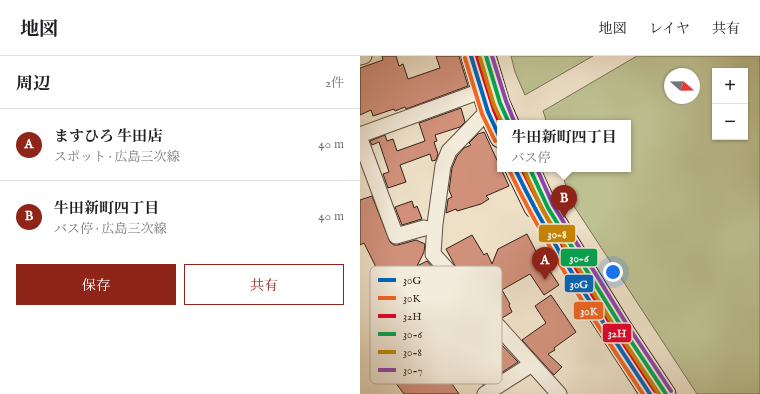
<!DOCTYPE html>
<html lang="ja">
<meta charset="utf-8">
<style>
body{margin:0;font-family:"IM FELL English","Noto Serif JP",serif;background:#f2f2f2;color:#202124}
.controls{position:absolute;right:12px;top:12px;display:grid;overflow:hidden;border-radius:0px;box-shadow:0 1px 3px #0004}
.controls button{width:36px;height:36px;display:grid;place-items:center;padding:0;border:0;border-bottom:1px solid #e0e0e0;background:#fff;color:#202124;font:20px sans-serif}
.compass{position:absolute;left:304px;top:12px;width:36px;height:36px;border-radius:50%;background:#fff;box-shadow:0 1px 3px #0004;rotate:110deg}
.you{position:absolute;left:253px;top:216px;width:14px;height:14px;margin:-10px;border:3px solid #fff;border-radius:50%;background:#1a73e8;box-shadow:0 0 0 6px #1a73e833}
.badge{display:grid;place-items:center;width:26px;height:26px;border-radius:50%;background:#8f2418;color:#fff;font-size:13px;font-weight:700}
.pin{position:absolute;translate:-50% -33px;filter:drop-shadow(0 1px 2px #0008)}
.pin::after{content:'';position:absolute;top:21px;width:14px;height:12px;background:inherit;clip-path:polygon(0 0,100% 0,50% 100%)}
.popup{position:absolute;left:137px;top:64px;width:134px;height:52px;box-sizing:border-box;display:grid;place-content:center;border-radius:0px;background:#fff;filter:drop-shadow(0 1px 3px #0005);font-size:13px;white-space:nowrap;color:#757577}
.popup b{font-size:15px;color:#202124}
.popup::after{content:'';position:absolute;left:50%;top:100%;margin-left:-8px;border:8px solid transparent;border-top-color:#fff}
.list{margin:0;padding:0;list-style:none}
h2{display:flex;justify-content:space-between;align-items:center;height:52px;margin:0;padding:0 16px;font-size:17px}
h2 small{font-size:13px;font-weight:400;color:#757577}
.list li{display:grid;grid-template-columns:26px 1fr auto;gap:12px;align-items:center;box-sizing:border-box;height:72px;padding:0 16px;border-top:1px solid #e0e0e0}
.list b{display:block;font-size:15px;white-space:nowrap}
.list p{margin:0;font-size:13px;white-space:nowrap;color:#757577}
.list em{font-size:13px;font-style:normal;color:#757577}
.actions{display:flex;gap:8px;padding:12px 16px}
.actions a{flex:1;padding:9px 0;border:1px solid #8f2418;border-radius:0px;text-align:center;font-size:14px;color:#8f2418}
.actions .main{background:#8f2418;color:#fff}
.map{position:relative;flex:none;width:400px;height:338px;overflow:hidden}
header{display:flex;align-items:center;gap:24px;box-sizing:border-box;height:56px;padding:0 20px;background:#fff;border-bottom:1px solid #e0e0e0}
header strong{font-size:19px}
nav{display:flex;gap:22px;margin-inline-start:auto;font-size:14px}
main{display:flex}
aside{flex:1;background:#fff}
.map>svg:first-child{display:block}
.green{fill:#bec192;stroke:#787256;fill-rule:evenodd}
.building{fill:#d1907a;stroke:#32221a}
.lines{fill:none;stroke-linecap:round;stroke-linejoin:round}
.minor-casing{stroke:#615245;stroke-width:17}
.major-casing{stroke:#32221a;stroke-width:21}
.minor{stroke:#f3ebdb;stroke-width:15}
.major{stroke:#ede0c7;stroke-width:19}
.bus-1-casing{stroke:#f3ebdb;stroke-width:7}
.bus-2-casing{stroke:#f3ebdb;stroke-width:7}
.bus-3-casing{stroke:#f3ebdb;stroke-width:7}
.bus-4-casing{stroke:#f3ebdb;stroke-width:7}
.bus-5-casing{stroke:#f3ebdb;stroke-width:7}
.bus-6-casing{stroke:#f3ebdb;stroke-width:7}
.bus-1{stroke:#0065bd;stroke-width:4}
.bus-2{stroke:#f26522;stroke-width:4}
.bus-3{stroke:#e4002b;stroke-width:4}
.bus-4{stroke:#00a651;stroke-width:4}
.bus-5{stroke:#c68506;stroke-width:4}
.bus-6{stroke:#8e44ad;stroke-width:4}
.key{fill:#f3ebdb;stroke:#b9afa1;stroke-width:1}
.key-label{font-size:11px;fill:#32221a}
.line-badge{stroke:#f3ebdb;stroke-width:1.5}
.badge-label{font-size:11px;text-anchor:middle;font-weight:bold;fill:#fff}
</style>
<header>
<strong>地図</strong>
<nav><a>地図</a><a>レイヤ</a><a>共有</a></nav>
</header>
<main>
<aside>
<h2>周辺<small>2件</small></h2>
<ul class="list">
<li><span class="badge">A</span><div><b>ますひろ 牛田店</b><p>スポット · 広島三次線</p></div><em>40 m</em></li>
<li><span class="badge">B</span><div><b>牛田新町四丁目</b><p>バス停 · 広島三次線</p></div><em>40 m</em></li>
</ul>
<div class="actions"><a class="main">保存</a><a>共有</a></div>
</aside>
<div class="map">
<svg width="400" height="338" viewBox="0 0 400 338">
<rect width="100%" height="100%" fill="#ede0c7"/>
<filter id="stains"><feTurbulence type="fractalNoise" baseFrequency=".005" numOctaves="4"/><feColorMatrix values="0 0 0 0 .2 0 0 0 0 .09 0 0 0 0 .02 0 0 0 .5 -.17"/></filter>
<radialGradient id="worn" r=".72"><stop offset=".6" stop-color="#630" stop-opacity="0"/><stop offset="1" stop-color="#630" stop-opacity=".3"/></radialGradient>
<path class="green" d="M151 0H233L165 39 155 16Z
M277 0H400V338H337L210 144 201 113H268V67H187L183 55ZM355 15H385V81H355ZM310 18H334V42H310Z"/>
<path class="building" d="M22 0H36L39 10 43 8 48 23 80 12 76 0H99L108 30 46 53 45 51 35 55 34 53 13 60 11 54 0 59V12L23 4Z
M101 52 105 66 100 71 75 79 77 85 74 86 78 98 76 104 72 105 70 98 40 109 46 126 28 132 23 118 29 116 19 86 12 89 10 85 25 79 27 85 33 83 37 95 65 85 59 67Z
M124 76 149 130 126 140 129 143 121 148 97 155 96 153 86 157 88 143 92 141 89 134 92 112 97 100 104 92 111 89 109 87 118 78Z
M12 140 30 186 34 189H38L56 184 65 188 64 196 57 210 67 205 95 236 48 274H47L44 248 48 247 43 212 20 223 16 215H18L4 187 0 189V144Z
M52 145 54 152 57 150 62 163 42 169 35 151Z
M167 178 184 211 186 209 199 229 184 239 170 218 147 231 142 234 150 248 149 249 152 256 142 262 119 235 114 227 112 228 94 208 86 193 112 179 124 199 127 197 132 208 138 193Z
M191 239 216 276 198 289 194 292 195 294 188 298 202 311 194 319 162 284 186 267 175 250Z
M116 260 124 268 121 269 136 285 137 284 158 306 123 329 114 318 117 316 103 300 83 315 99 338H44L29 318 50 302 45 297 54 292 57 297 73 285 69 280 79 272 82 276 88 271 93 276 96 273 98 275Z"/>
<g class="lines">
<defs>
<path id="minor" d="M0 1 4 0
M136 49 121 62 89 95 83 110 75 168 73 198 199 338
M0 79 121 35
M0 83 36 180 64 172
M40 287 49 285 108 237
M125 338 172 308"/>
<path id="major" d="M111 0 128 56 140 82
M126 0 140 47 149 67
M155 113 174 152
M170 113 188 152 261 270 306 338
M234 252 290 338"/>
</defs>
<use href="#minor" class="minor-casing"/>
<use href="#major" class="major-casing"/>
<use href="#minor" class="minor"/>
<use href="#major" class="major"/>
<defs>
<path id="bus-1" d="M111 0 128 56 140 82
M155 113C193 192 242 265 290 338"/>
<path id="bus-2" d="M105 2 122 58 135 85
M150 116C187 193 235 266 283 338"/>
<path id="bus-3" d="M117 0 134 54 140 68
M162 113C199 190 247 263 295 335"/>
<path id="bus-4" d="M126 0 140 47 149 67
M170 113 188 152 261 270 306 338"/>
<path id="bus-5" d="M120 2 134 49 142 67
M165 116 183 155 256 273 299 338"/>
<path id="bus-6" d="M132 0 146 45 154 65
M177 113 193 149 266 267 311 335"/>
</defs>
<use href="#bus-1" class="bus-1-casing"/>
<use href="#bus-2" class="bus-2-casing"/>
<use href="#bus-3" class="bus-3-casing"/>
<use href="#bus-4" class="bus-4-casing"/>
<use href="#bus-5" class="bus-5-casing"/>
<use href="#bus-6" class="bus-6-casing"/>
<use href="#bus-1" class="bus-1"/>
<use href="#bus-2" class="bus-2"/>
<use href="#bus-3" class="bus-3"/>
<use href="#bus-4" class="bus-4"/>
<use href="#bus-5" class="bus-5"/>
<use href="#bus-6" class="bus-6"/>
</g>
<rect x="10" y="210" width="132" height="118" rx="6" class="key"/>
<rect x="18" y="222" width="18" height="4" fill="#0065bd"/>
<rect x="18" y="240" width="18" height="4" fill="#f26522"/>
<rect x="18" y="258" width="18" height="4" fill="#e4002b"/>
<rect x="18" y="276" width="18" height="4" fill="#00a651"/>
<rect x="18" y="294" width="18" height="4" fill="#c68506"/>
<rect x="18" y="312" width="18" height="4" fill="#8e44ad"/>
<g class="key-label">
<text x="43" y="228">30G</text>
<text x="43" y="246">30K</text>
<text x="43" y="264">32H</text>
<text x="43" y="282">30-6</text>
<text x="43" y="300">30-8</text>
<text x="43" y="318">30-7</text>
</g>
<g class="line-badge">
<rect x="178" y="168" width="38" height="19" rx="4" fill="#c68506"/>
<rect x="200" y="192" width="38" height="19" rx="4" fill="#00a651"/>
<rect x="204" y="218" width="30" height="19" rx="4" fill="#0065bd"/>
<rect x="213" y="245" width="31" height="19" rx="4" fill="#f26522"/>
<rect x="242" y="267" width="30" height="20" rx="4" fill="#e4002b"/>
</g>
<g class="badge-label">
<text x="197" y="182">30-8</text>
<text x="219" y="206">30-6</text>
<text x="219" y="232">30G</text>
<text x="229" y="259">30K</text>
<text x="257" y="281">32H</text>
</g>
<rect width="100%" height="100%" filter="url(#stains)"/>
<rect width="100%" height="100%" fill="url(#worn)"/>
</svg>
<div class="controls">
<button>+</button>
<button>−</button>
</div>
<svg class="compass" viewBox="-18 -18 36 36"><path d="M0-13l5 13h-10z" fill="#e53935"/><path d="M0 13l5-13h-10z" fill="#757577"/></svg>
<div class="you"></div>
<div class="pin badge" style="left:185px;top:224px">A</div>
<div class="pin badge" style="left:204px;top:162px">B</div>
<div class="popup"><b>牛田新町四丁目</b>バス停</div>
</div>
</main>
